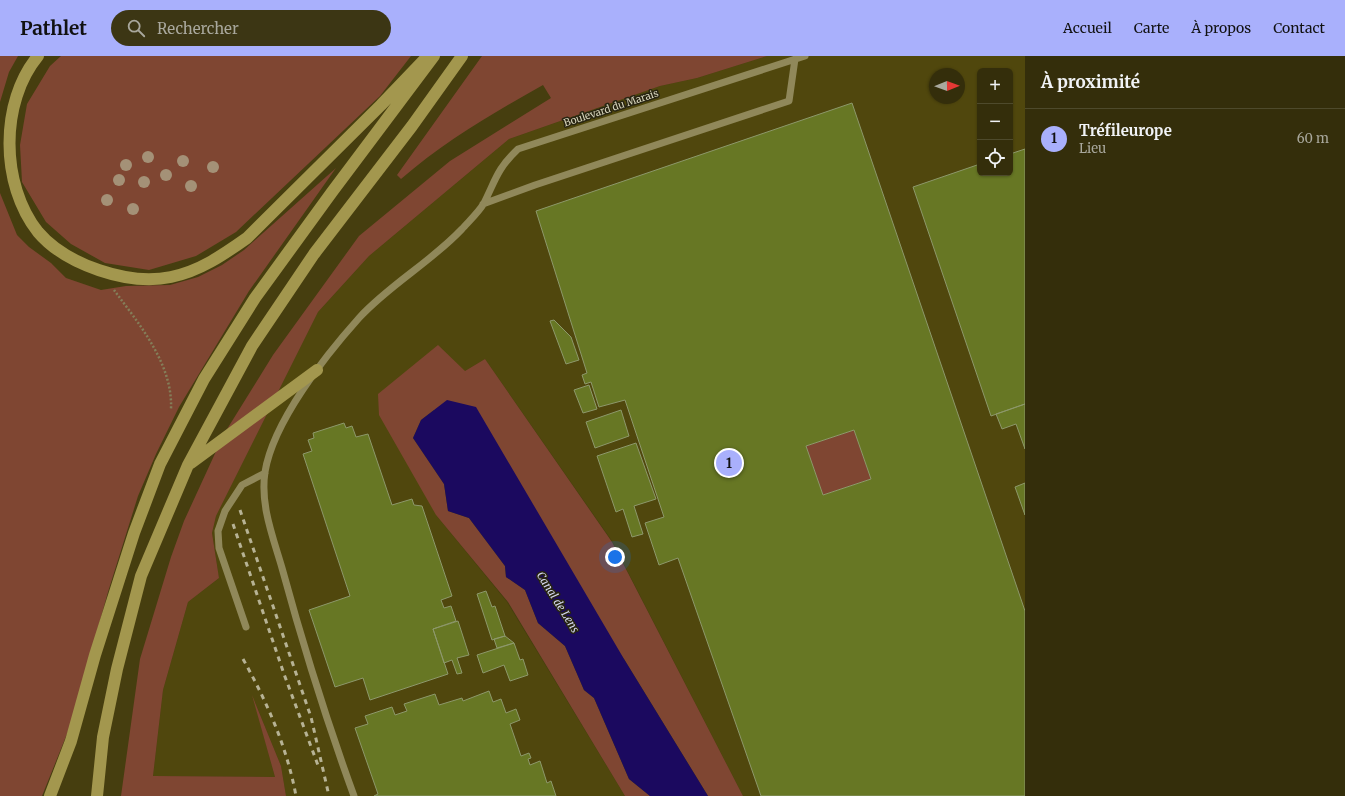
<!DOCTYPE html>
<html lang="fr">
<meta charset="utf-8">
<style>
body{margin:0;font-family:Merriweather,serif;background:#3c3614;color:#f1f3f6}
.controls{position:absolute;right:12px;top:12px;display:grid;overflow:hidden;border-radius:6px;box-shadow:0 1px 3px #0004}
.controls button{width:36px;height:36px;display:grid;place-items:center;padding:0;border:0;border-bottom:1px solid #4e4a2c;background:#342e0b;color:#f1f3f6;font:20px sans-serif}
.compass{position:absolute;left:929px;top:12px;width:36px;height:36px;border-radius:50%;background:#342e0b;box-shadow:0 1px 3px #0004;rotate:89deg}
.you{position:absolute;left:615px;top:501px;width:14px;height:14px;margin:-10px;border:3px solid #fff;border-radius:50%;background:#1a73e8;box-shadow:0 0 0 6px #1a73e833}
.badge{display:grid;place-items:center;width:26px;height:26px;border-radius:50%;background:#a9b0fc;color:#111;font-size:13px;font-weight:700}
.pin{position:absolute;translate:-50% -50%;border:2px solid #fff;box-shadow:0 1px 4px #0006}
.list{margin:0;padding:0;list-style:none}
h2{display:flex;justify-content:space-between;align-items:center;height:52px;margin:0;padding:0 16px;font-size:17px}
h2 small{font-size:13px;font-weight:400;color:#a9a89d}
.list li{display:grid;grid-template-columns:26px 1fr auto;gap:12px;align-items:center;box-sizing:border-box;height:60px;padding:0 16px;border-top:1px solid #4e4a2c}
.list b{display:block;font-size:15px;white-space:nowrap}
.list p{margin:0;font-size:13px;white-space:nowrap;color:#a9a89d}
.list em{font-size:13px;font-style:normal;color:#a9a89d}
.icon{flex:none;width:22px;height:22px;fill:none;stroke:currentColor;stroke-width:2;stroke-linecap:round;stroke-linejoin:round}
.map{position:relative;flex:none;width:1025px;height:740px;overflow:hidden}
header{display:flex;align-items:center;gap:24px;box-sizing:border-box;height:56px;padding:0 20px;background:#a9b0fc;color:#111}
header strong{font-size:19px}
nav{display:flex;gap:22px;margin-inline-start:auto;font-size:14px}
.search{width:280px;height:36px;background:#3c3614;display:flex;align-items:center;gap:10px;box-sizing:border-box;padding:0 14px;border-radius:22px;color:#a9a89d;font-size:15px}
main{display:flex}
aside{flex:1;background:#342e0b}
.map>svg:first-child{display:block}
.built{fill:#50470d;fill-rule:evenodd}
.green{fill:#7f4632}
.water{fill:#1b095f}
.building{fill:#677724;stroke:#8d986b;fill-rule:evenodd}
.lines{fill:none;stroke-linecap:round;stroke-linejoin:round}
.path{stroke:#847e59;stroke-width:2.5;stroke-dasharray:2 2;stroke-linecap:butt}
.minor{stroke:#90885a;stroke-width:7}
.highway{stroke:#a3974e;stroke-width:12}
.rail{stroke:#b7b395;stroke-width:3;stroke-dasharray:5 5;stroke-linecap:butt}
.tree{fill:#a49177}
.labels{text-anchor:middle;dominant-baseline:central;stroke-width:3;stroke-linejoin:round;paint-order:stroke}
.street-label{font-size:10px;fill:#d8d5bc;stroke:#282512}
.water-label{font-size:11px;font-style:italic;fill:#d4d7f0;stroke:#282512}
</style>
<header>
<strong>Pathlet</strong>
<div class="search"><svg class="icon" aria-label="search" viewBox="0 0 24 24"><circle cx="10" cy="10" r="6"/><path d="M15 15l6 6"/></svg>Rechercher</div>
<nav><a>Accueil</a><a>Carte</a><a>À propos</a><a>Contact</a></nav>
</header>
<main>
<div class="map">
<svg width="1025" height="740" viewBox="0 0 1025 740">
<rect width="100%" height="100%" fill="#463e0f"/>
<path class="built" d="M767 0H1025V740H743L612 485 485 303 465 315 436 459 507 546 625 740H286L281 710 254 644 275 721 153 720 163 634 188 546 219 522 212 477 216 460 318 256 369 200 509 83 660 30 697 22ZM980 15H1010V117H980ZM935 18H959V42H935Z"/>
<path class="green" d="M0 0H18L9 16 0 46Z
M61 0H411L380 40 236 176 196 200 149 214 105 207 71 188 46 166 22 126 20 89 27 48 50 10Z
M482 0H767L697 22 660 30 509 83 369 200 318 256 216 460 212 477 219 522 188 546 163 634 153 720 275 721 252 639 281 710 286 740H121L140 603 171 501 184 465 224 378 273 299 359 180 450 105 551 42 543 29C493 57 445 85 401 123L397 119Z
M336 112 249 235 179 351 156 398 138 440 108 536 71 668 42 740H0V137L17 179 29 191 51 207 66 222 101 234 126 230 170 229 198 221 222 209 244 194Z
M438 289 465 315 485 303 612 486 743 740H708L624 603 434 354 421 364 413 382 444 428 448 455 469 462 505 510 506 521 525 534 538 567 565 590 584 634 594 642 629 723 650 740H625L508 546 436 459 379 359 378 338Z
M854 374 871 423 823 439 806 390Z"/>
<path class="water" d="M447 344 476 351 624 603 708 740H650L629 723 594 642 584 634 565 590 538 567 525 534 506 521 505 510 469 462 448 455 444 428 413 382 421 364Z"/>
<path class="building" d="M852 47 1025 555V740H761L678 502 659 509 645 467 664 461 625 344 599 351 591 326 585 328 582 319 587 317 536 155ZM854 374 871 423 823 439 806 390Z
M1025 93V348L991 360 913 131 980 108V117H1010V98Z
M554 264 571 281 579 304 566 308 550 265Z
M589 329 597 353 583 357 574 334Z
M1025 348V393L1016 368 1002 373 996 358Z
M621 354 629 380 595 392 586 366Z
M344 367 346 372 352 370 356 381 368 378 392 449 412 443 414 449 422 450 452 540 441 544 444 552 451 550 456 565 433 573 448 618 370 644 363 622 335 631 309 554 350 540 303 398 312 395 308 384 314 382 313 377Z
M636 387 656 443 634 450 643 478 632 481 623 453 616 456 597 400Z
M1025 427V459L1015 431Z
M486 535 492 551 495 550 505 580 492 584 477 538Z
M458 565 469 599 457 602 462 617 457 618 452 604 444 607 433 573Z
M505 580 514 587 497 592 494 583Z
M514 587 520 604 523 603 528 619 510 625 504 609 483 617 477 599Z
M489 635 493 646 501 643 506 657 516 653 520 664 510 668 521 700 529 697 531 702 528 703 530 709 540 705 547 727 551 725 556 740H374L378 738 355 672 368 668 365 660 392 651 395 659 407 655 404 648 435 638 439 649 462 642 463 645Z"/>
<g class="lines">
<path class="path" d="M114 234C139 268 173 308 171 353"/>
<path class="minor" d="M483 148 535 129 789 45 795 3
M246 571 219 492 218 475 225 455 242 429 265 417
M354 740C327 666 303 589 282 512 273 481 260 449 265 416 273 366 325 300 359 262 389 229 431 206 462 173 469 165 479 156 484 147 496 123 497 113 518 93L805 0"/>
<path class="highway" d="M38 0C0 46 0 128 38 176 66 209 129 230 171 221 200 215 223 199 247 182L381 49 424 4
M191 407 317 314
M50 740 71 685 95 599 134 477 160 408 204 323 255 242 332 136 434 0
M97 740 103 681 117 613 141 520 188 409 252 290 314 198 412 70 462 0"/>
<path class="rail" d="M240 454 311 661 329 740
M233 468 284 618 319 712
M243 603C267 646 287 691 296 740"/>
</g>
<g class="tree">
<circle cx="148" cy="101" r="6"/>
<circle cx="183" cy="105" r="6"/>
<circle cx="126" cy="109" r="6"/>
<circle cx="213" cy="111" r="6"/>
<circle cx="166" cy="119" r="6"/>
<circle cx="119" cy="124" r="6"/>
<circle cx="144" cy="126" r="6"/>
<circle cx="191" cy="130" r="6"/>
<circle cx="107" cy="144" r="6"/>
<circle cx="133" cy="153" r="6"/>
</g>
<g class="labels">
<g class="street-label">
<text transform="translate(611 52) rotate(-18)">Boulevard du Marais</text>
</g>
<g class="water-label">
<text transform="translate(558 546) rotate(58)">Canal de Lens</text>
</g>
</g>
</svg>
<div class="controls">
<button>+</button>
<button>−</button>
<button><svg class="icon" aria-label="locate" viewBox="0 0 24 24"><circle cx="12" cy="12" r="6"/><path d="M12 2v4M12 18v4M2 12h4M18 12h4"/></svg></button>
</div>
<svg class="compass" viewBox="-18 -18 36 36"><path d="M0-13l5 13h-10z" fill="#e53935"/><path d="M0 13l5-13h-10z" fill="#a9a89d"/></svg>
<div class="you"></div>
<div class="pin badge" style="left:729px;top:407px">1</div>
</div>
<aside>
<h2>À proximité<small></small></h2>
<ul class="list">
<li><span class="badge">1</span><div><b>Tréfileurope</b><p>Lieu</p></div><em>60 m</em></li>
</ul>
</aside>
</main>
